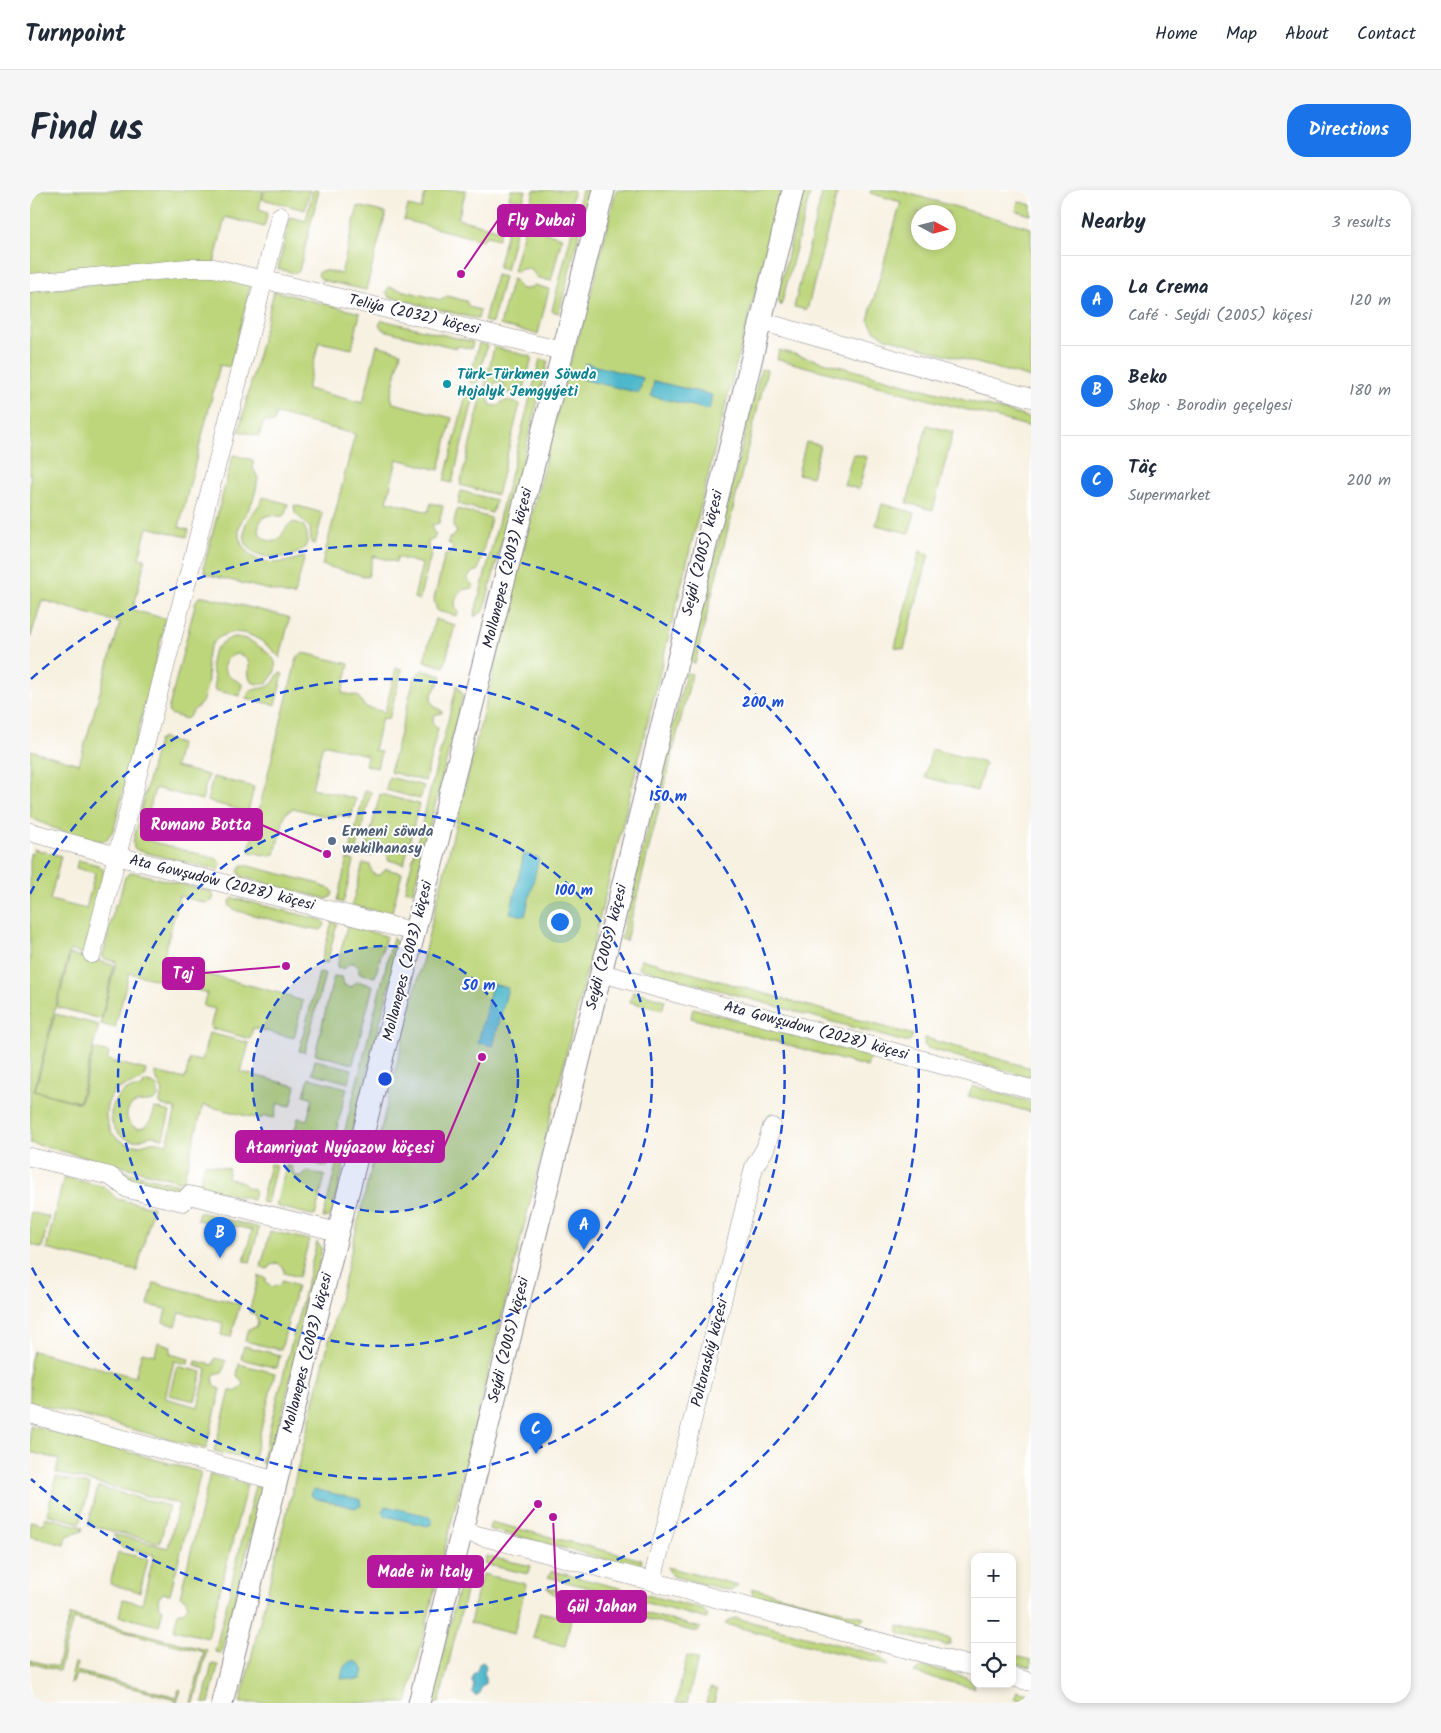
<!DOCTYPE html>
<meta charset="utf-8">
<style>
body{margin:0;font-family:Kalam,sans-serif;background:#f6f6f7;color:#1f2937}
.controls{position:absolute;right:15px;bottom:15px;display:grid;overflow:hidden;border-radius:10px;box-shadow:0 2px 8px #0003}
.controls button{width:45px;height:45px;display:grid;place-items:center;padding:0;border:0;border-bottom:1px solid #e0e1e3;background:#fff;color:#1f2937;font:25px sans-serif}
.compass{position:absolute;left:881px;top:15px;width:45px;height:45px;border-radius:50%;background:#fff;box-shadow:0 2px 8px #0003;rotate:97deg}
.you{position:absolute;left:529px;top:731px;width:18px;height:18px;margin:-12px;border:4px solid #fff;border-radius:50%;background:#1a73e8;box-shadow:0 0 0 8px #1a73e833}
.badge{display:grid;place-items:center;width:32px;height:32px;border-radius:50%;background:#1a73e8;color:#fff;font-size:16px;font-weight:700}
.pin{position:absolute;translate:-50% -41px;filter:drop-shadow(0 1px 2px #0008)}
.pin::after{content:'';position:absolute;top:26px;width:18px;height:15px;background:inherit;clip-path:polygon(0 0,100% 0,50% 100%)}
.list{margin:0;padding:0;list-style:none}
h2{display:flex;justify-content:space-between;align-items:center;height:65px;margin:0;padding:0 20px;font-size:21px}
h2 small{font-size:16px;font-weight:400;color:#747a83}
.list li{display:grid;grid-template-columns:32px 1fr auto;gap:15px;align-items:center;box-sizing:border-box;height:90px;padding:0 20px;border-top:1px solid #e0e1e3}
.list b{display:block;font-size:19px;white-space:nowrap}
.list p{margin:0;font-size:16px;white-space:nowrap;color:#747a83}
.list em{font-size:16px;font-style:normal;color:#747a83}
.icon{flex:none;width:28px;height:28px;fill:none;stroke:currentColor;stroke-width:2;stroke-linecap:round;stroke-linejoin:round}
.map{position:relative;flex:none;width:1001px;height:1513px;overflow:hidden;border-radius:20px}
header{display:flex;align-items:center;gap:30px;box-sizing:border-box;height:70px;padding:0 25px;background:#fff;border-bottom:1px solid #e0e1e3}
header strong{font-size:24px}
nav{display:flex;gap:28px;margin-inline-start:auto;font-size:18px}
.intro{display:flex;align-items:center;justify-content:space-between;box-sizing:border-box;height:120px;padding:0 30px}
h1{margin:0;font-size:35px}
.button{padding:12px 22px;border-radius:20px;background:#1a73e8;color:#fff;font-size:18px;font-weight:700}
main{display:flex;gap:30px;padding:0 30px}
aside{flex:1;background:#fff;border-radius:20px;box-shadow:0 2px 8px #0003}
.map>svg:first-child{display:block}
.green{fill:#bdd67b;stroke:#707c5b;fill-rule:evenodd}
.water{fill:#4eb8cb;stroke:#386d83}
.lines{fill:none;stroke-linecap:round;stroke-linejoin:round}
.minor-casing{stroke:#8c8a8e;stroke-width:19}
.tertiary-casing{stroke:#8c8a8e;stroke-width:23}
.minor{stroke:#fff;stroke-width:18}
.tertiary{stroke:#fff;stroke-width:21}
.ring{fill:none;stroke:#1d4ed8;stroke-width:2.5;stroke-dasharray:9 6}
.culture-dot{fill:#0f9aa8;stroke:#fff;stroke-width:2}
.service-dot{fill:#5c6f8a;stroke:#fff;stroke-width:2}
.labels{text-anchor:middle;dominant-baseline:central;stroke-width:4;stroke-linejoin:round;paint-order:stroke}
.street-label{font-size:15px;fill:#22223b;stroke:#fff}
.culture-label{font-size:15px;font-weight:bold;fill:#0d838f;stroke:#fff;text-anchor:start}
.service-label{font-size:15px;font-weight:bold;fill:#4e5e75;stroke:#fff;text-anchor:start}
.centre{fill:#1d4ed8;stroke:#fff;stroke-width:2.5}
.ring-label{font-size:15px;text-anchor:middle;font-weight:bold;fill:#1d4ed8;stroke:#fff;stroke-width:4;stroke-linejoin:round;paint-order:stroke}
.leader{fill:none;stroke:#b5179e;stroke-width:2}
.callout-dot{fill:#b5179e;stroke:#fff;stroke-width:2}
.callout{fill:#b5179e;stroke:#b5179e;stroke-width:2}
.callout-label{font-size:16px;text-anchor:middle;font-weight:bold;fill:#fff}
</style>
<header>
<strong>Turnpoint</strong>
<nav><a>Home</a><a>Map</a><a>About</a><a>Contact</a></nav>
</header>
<div class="intro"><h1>Find us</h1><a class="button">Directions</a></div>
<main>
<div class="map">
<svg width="1001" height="1513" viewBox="0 0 1001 1513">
<rect width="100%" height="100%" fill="#fff"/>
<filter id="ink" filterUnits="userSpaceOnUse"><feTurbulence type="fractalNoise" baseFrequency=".02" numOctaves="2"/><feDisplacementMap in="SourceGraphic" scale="10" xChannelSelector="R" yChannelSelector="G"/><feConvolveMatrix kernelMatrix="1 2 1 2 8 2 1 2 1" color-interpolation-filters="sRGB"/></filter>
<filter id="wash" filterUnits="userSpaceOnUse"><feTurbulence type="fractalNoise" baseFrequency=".0096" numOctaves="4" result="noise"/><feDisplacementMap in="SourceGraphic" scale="20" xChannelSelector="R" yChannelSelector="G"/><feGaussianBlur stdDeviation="1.12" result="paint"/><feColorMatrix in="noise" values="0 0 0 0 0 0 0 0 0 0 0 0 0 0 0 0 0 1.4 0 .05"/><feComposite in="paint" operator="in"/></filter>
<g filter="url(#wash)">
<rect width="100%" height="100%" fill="#f7f1e1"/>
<path class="green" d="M13 0H233L229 19 238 22 234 37 195 27 184 74 0 85V9Z
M235 0H280L275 20 232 9Z
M283 0H289L269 81 266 83 248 79 260 27 276 31Z
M396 0H436L428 29 471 40 468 49 457 46 451 50 374 30 378 16 391 19Z
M481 0H496L493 11 479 8Z
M504 0H544L538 23 501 13Z
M552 0H560L529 123 522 121Z
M586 0H752L694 221 377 1513H210L537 182 555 127Z
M774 0H781L751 116 748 110V105Z
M793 0H808L777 120 764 117Z
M841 0H866L1001 38V188L857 148 845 141 838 130 871 12 840 3ZM888 22H918V52H888Z
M988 11 1001 15V25L986 21Z
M328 16 356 23 336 100 292 90 288 85 289 82 294 80 311 84Z
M479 33 487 35 476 80 468 78Z
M495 37 532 47 521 91 506 87C503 78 494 76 487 82L483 81Z
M182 82 221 94 200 177 190 175 149 337 159 340 157 347 117 337 109 368 115 369 103 420 136 429 84 639 76 650C60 655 15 635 0 627V560L49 574 90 433 12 410 0 449V102L158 83Z
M466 85 474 87 462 133 454 131Z
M482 89 485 90C488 100 497 102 504 95L519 99 508 144 470 135Z
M359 97 411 110 417 106 436 111 439 117 450 120 448 129 359 107 356 102Z
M244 101 330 123 322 159 289 152 277 199 333 213 347 155 371 162 361 206 363 213 422 228 409 280 367 269 357 311 398 322 401 313 413 316 409 333 402 335 403 342 406 344 404 349 398 352V359L402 361 389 410 384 408 392 374 367 367 366 372 343 366 338 387 292 375 325 244 246 224 244 233 234 231 229 246 209 241Z
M352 130 443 152 441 159 429 156 426 158 353 140 349 135Z
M449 153 457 155 447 194 439 192Z
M464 157 502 167 492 206 476 202 474 194 466 192 461 198 455 196Z
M749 160 1001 228V237L747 169Z
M510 169 518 171 454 421 444 427Z
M731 179 737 180 665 473 659 471Z
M437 201 445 203 422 293 414 291Z
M452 205 458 207 460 214 464 216H468L474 210 490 214 467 305 430 295Z
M897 235 923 242 903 320 877 313Z
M776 252 790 255 782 287 768 284Z
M823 264 837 267 829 299 814 295Z
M203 265 223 270V278L228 288C227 296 225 306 221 314 218 323 211 328 209 338 208 346 210 353 215 359 228 378 256 374 275 366L264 406 179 385 175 382 174 376Z
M431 301 466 310 462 323 428 314Z
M233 307 258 314 255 324 253 326C248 327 243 324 237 326 226 330 226 346 237 350 257 359 251 321 274 336 284 356 271 365 253 367 233 369 210 363 215 337 217 324 230 319 233 307Z
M852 314 885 323 879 343 846 335Z
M264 315 293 323 285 354 281 353 280 338 265 323Z
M427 319 461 328 448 381H444L438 387V391L444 396 443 398 432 400C425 406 423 414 428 422L427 426 407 421 404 409 415 365 419 364 423 358 421 355 418 353 419 348 423 347 427 342 423 336Z
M890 361 899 364 874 459 865 457Z
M174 406 258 427 259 430 250 468C236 452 214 435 192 446 185 449 180 456 178 463 175 472 178 479 178 487 178 494 175 503 173 510 170 518 162 519 159 527L156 529 140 524 138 521 166 411 169 407Z
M405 429 425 435 414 477 394 471Z
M203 447C214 447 221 451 230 457 246 468 252 476 237 493 231 495 221 495 219 487 217 475 224 468 207 464 197 466 189 476 198 485 202 490 208 490 212 494L210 506 184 500C186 493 184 487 182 480 178 464 188 453 203 447Z
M274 463 319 474 312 503 328 506 335 517 355 522 366 478 372 479 359 529 352 528 344 560 351 562 347 578 335 575 337 565 293 554 282 598 326 609 321 628 310 625 303 628 263 618 255 624 245 664 240 666 220 662 219 660 267 467Z
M392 480 412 486C408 499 390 510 412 521V523L404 525 402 533 408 538 395 591 360 582 384 489Z
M249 483 253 484 245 515 216 508 220 501C237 495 239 502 249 483Z
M656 483 662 484 596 751 591 749Z
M427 495 433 505 383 702 375 700Z
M133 548 150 554 145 577 178 585 172 610 125 598 112 649 187 669 191 674 188 680 109 661 104 658 103 652 128 551Z
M902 559 955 573 947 601 895 587Z
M183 587 224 597 218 622 177 611Z
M359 587 394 596 390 609 356 600Z
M335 600 341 602 326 662 320 660Z
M350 604 389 614 374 674 358 670V666L352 660 345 663 342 666 335 665Z
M4 659 31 666 20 710 56 719 65 683 46 678 48 670 68 675 73 679 74 683 54 764 40 760 4 901 50 913 64 859 79 863 77 870 116 880 114 887 111 890C103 894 94 895 86 901 68 917 75 948 99 954 108 957 113 954 121 952 126 951 132 953 137 954L146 919 129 914 133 901 125 886V882L155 889 160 869 172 871 179 843 219 853 211 882 266 896 261 916 248 913 244 928 235 926 229 929 173 915 153 992 0 953V663L3 664Z
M317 669 324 671 313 713 307 711Z
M333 673 340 675 342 683 346 685H350L356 679 372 683 361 725 322 715Z
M212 675H215L290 694 291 696 301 699 303 702 302 706 297 709 212 687 208 681Z
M102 682 179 701C183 703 184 705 183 710L176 713 149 706 128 790 99 783 85 838 71 834 86 772 72 768 85 715 88 713 95 687Z
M203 708 292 730 295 734 293 738 291 740 280 738 278 739 204 720 199 715 200 711Z
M302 732 307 733 297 773 291 772Z
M317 736 356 746 345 787 329 783V778L324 773H320L314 779 307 777Z
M363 748 368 754V762L302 1022 299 1027 293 1028Z
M40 764 84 775 71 829 27 817Z
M611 769 883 845 879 852H875L609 778Z
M137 774 261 806 263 808 273 811 264 848 223 838 220 849 180 838 185 819 173 816 177 803 133 791Z
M289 783 295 784 275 862 269 861Z
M304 786 312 787 314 795 322 797 327 791 343 796 323 874 285 864Z
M603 801 635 810 632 820 600 812Z
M663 818 840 867 837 877 661 828Z
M25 824 69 835 49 912 5 901Z
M895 848 1001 878V888L898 858 894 855Z
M285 870 322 879 319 893 282 883Z
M279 888 317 898 297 977 280 972V968L274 963H270L264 968 258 967 268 928 277 930 283 908 274 905Z
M117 892C126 893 129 898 128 907 121 917 106 907 99 918 89 932 116 956 125 918L140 922 133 948C130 948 124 945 121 946 111 948 107 954 95 948 75 938 77 909 97 900 101 898 107 898 112 898L114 893Z
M943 896 1001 912V922L938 906Z
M175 973 199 979 197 988 212 992 216 997 225 999 223 1010 169 996Z
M240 974 246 975 237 1013 231 1012Z
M256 976 262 977 264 985 272 987 277 981 295 986 285 1026 246 1016Z
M92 981 152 996 150 1004 103 992Z
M34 987 75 997 87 1009 123 1017 107 1081 16 1059Z
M0 1022 19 1027 12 1058 0 1054Z
M169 1022 229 1038 220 1072 214 1071 222 1040 205 1036 201 1038 167 1030Z
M240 1041 279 1050 269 1087 254 1083V1079L248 1073 241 1075 238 1079 231 1077Z
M287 1052 291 1058V1065L239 1275 231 1273Z
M229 1086 236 1088V1092L242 1097 250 1095 252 1091 267 1096 251 1160 215 1151 218 1139 226 1137 228 1133 226 1125 219 1122Z
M124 1093 210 1114 201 1147 191 1145 193 1133 150 1122 146 1136 133 1132 136 1119 118 1115Z
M128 1152 141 1156 140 1164 159 1169 158 1174 144 1171 135 1208 168 1217 177 1179 165 1176 166 1171 183 1175 185 1168 196 1171 193 1182 185 1184 183 1188 185 1196 191 1199 176 1259 0 1212V1173L3 1161 105 1187 112 1162 125 1165Z
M214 1156 250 1165 247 1178 211 1169Z
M209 1174 245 1183 223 1271 184 1261 200 1201H207L213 1195 212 1191 207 1186Z
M147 1176 172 1182 165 1211 139 1205Z
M0 1235 171 1282 140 1404 133 1403 128 1409 130 1417 133 1419 129 1436 89 1426 93 1409 112 1414 124 1365 91 1357 83 1344 138 1358 149 1314 26 1283 29 1269 0 1262Z
M180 1284 217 1294 178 1448 144 1440 148 1422H153L158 1417 156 1409 150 1406Z
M26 1287 60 1295 50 1333 17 1324Z
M225 1296 233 1298 191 1463 185 1462Z
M68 1297 139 1316 130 1353 58 1335Z
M15 1327 53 1337 52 1341 37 1346 35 1355 0 1346V1331L13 1334Z
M461 1332 612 1370 610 1378 459 1339Z
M88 1362 118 1369 110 1402 80 1394Z
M456 1366 501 1376 498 1384 454 1374Z
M637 1377 708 1395 701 1401 642 1386Z
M433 1379 441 1381 409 1513H401Z
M522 1381 672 1419 677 1424V1429L518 1387Z
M452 1384 496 1394 484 1444 440 1433Z
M516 1397 671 1438 668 1441H662L524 1404Z
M722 1398 834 1427 832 1431 828 1433 725 1407 722 1403Z
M510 1422 541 1429 535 1456 503 1448Z
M40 1425 177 1460 164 1513H161L174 1462 43 1429 29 1481 0 1473V1470L27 1477Z
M706 1428 848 1465 858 1476 695 1434 701 1429Z
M868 1436 921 1449 919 1455 916 1456 870 1444 868 1441Z
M982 1465 1001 1470V1477L982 1473Z
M657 1466 668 1469 657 1513H646Z
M45 1473 48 1474 46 1481 147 1507 149 1499 151 1500 147 1513H145L146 1509 46 1484 43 1493H40Z
M182 1474 188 1475 179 1513H173Z
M897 1477 936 1487 941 1491 944 1498 884 1483 890 1478Z
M680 1498 687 1500 684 1513H676Z
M987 1501 1001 1505V1513L985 1509Z"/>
<path class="water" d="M555 173 613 188 609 203 551 189Z
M624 191 682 205 679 220 621 206Z
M494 664 509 668 495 726 480 723Z
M462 794 478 798 463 856 448 853Z
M283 1299 328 1309 330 1310 331 1316 325 1318 284 1308 280 1304Z
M355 1316 399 1326 402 1328V1334L397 1336 356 1326 352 1322Z
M325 1471 330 1474 334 1481 331 1489 326 1490 311 1488C313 1478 314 1472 325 1471Z
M453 1472 456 1476 454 1483 456 1487 455 1494 451 1497 449 1504 445 1506 442 1502 444 1495 442 1491 443 1484 447 1481 449 1474Z"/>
</g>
<g filter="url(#ink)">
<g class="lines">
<defs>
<path id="minor" d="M0 93 158 78H184L533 161
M730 131 1001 208
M0 642 87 666 385 742
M62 764 250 26
M571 783 1001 899
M0 967 80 986 98 999 153 1012 159 1005 308 1042
M0 1224 247 1291
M432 1341 945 1477
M622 1391 692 1112 724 977 735 959 742 937
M982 1487 1001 1492"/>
<path id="tertiary" d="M192 1513 308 1042 574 0
M389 1513 571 783 763 0"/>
</defs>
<use href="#minor" class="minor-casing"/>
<use href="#tertiary" class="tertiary-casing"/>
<use href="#minor" class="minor"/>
<use href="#tertiary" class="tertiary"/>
</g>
</g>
<circle cx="355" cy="889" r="133" fill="#1d4ed8" fill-opacity=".12"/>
<g class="ring">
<circle cx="355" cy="889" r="133"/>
<circle cx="355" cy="889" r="267"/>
<path d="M0 704A400 400 0 1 1 0 1074"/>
<path d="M1 489A534 534 0 1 1 1 1289"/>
</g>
<circle class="culture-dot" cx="417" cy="194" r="5"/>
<circle class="service-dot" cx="302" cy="651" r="5"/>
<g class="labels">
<g class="street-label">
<text transform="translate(384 125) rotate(13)">Teliýa (2032) köçesi</text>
<text transform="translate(673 363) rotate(-76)">Seýdi (2005) köçesi</text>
<text transform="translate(478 378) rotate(-76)">Mollanepes (2003) köçesi</text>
<text transform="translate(192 693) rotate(14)">Ata Gowşudow (2028) köçesi</text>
<text transform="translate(577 757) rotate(-76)">Seýdi (2005) köçesi</text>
<text transform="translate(378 771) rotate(-76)">Mollanepes (2003) köçesi</text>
<text transform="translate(786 841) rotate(15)">Ata Gowşudow (2028) köçesi</text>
<text transform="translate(479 1150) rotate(-76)">Seýdi (2005) köçesi</text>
<text transform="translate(278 1163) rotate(-76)">Mollanepes (2003) köçesi</text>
<text transform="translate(680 1163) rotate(-76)">Poltoraskiý köçesi</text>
</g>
<g class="culture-label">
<text x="427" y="185">Türk-Türkmen Söwda<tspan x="427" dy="17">Hojalyk Jemgyýeti</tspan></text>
</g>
<g class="service-label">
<text x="312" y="642">Ermeni söwda<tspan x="312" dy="17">wekilhanasy</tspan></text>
</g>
</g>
<circle cx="355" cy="889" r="8" class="centre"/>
<g class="ring-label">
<text x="733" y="517">200 m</text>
<text x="638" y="611">150 m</text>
<text x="544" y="705">100 m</text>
<text x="449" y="800">50 m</text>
</g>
<path class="leader" d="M431 84L468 30M297 664L232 635M256 776L174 783M452 867L414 957M508 1314L453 1382M523 1327L527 1416"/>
<g class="callout-dot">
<circle cx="431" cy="84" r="5"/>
<circle cx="297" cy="664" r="5"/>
<circle cx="256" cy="776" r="5"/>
<circle cx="452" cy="867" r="5"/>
<circle cx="508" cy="1314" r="5"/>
<circle cx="523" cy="1327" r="5"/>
</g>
<g class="callout">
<rect x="468" y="15" width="87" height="31" rx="5"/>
<rect x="111" y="619" width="121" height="31" rx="5"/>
<rect x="133" y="768" width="41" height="31" rx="5"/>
<rect x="206" y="941" width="208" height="31" rx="5"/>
<rect x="338" y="1366" width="115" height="31" rx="5"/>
<rect x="527" y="1401" width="89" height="31" rx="5"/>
</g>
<g class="callout-label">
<text x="511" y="36">Fly Dubai</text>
<text x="171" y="640">Romano Botta</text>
<text x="153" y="789">Taj</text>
<text x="310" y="963">Atamriyat Nyýazow köçesi</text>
<text x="395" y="1387">Made in Italy</text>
<text x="572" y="1422">Gül Jahan</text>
</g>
</svg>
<div class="controls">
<button>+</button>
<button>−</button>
<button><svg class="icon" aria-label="locate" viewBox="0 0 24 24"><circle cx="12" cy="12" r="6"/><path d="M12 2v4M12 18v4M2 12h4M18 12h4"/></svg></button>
</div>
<svg class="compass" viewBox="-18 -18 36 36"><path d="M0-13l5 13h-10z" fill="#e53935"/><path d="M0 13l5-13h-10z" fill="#747a83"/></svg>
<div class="you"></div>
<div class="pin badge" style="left:554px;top:1060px">A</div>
<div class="pin badge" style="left:190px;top:1068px">B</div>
<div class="pin badge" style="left:506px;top:1264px">C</div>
</div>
<aside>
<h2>Nearby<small>3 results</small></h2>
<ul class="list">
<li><span class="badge">A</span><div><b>La Crema</b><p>Café · Seýdi (2005) köçesi</p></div><em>120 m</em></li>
<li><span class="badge">B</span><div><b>Beko</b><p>Shop · Borodin geçelgesi</p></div><em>180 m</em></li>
<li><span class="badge">C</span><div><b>Täç</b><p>Supermarket</p></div><em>200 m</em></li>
</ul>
</aside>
</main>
